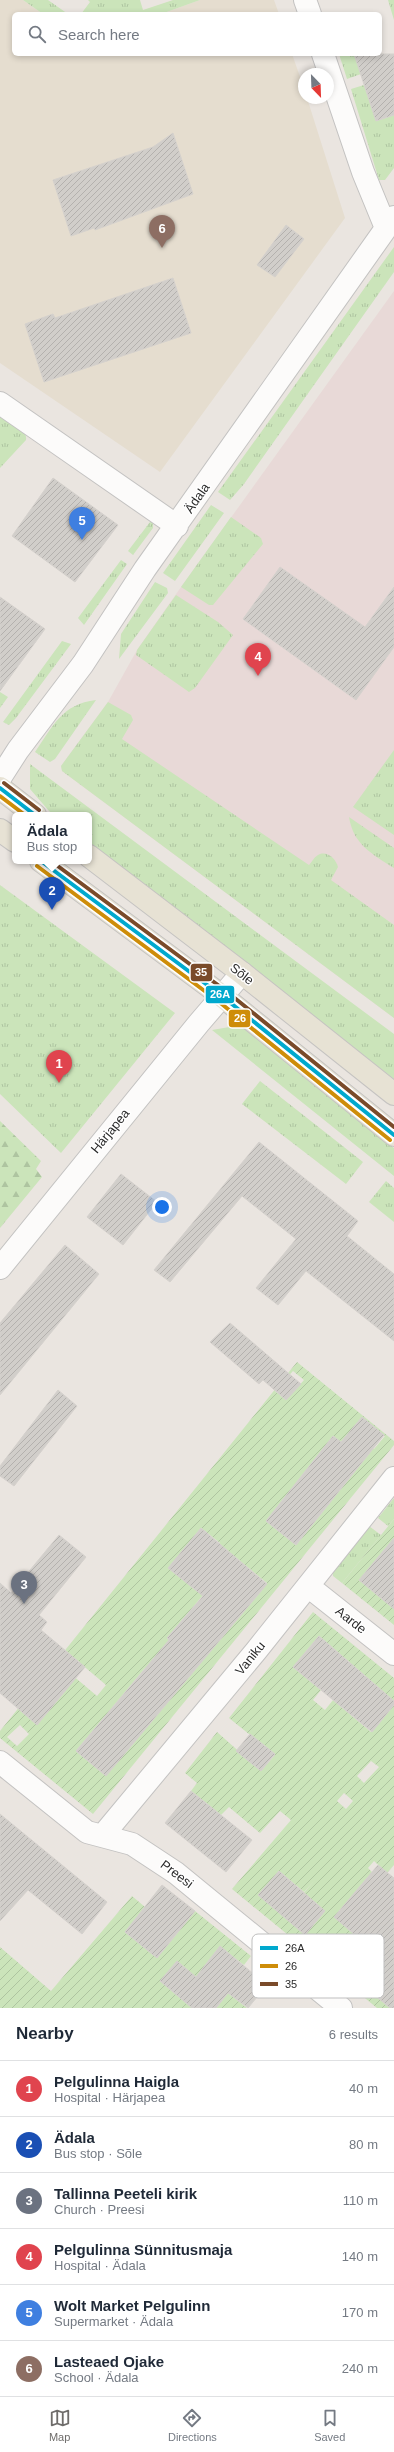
<!DOCTYPE html>
<meta charset="utf-8">
<style>
body{margin:0;font-family:Helvetica,sans-serif;background:#f6f6f7;color:#1f2937}
.compass{position:absolute;left:298px;top:68px;width:36px;height:36px;border-radius:50%;background:#fff;box-shadow:0 2px 6px #0003;rotate:157deg}
.you{position:absolute;left:162px;top:1207px;width:14px;height:14px;margin:-10px;border:3px solid #fff;border-radius:50%;background:#1a73e8;box-shadow:0 0 0 6px #1a73e833}
.badge{display:grid;place-items:center;width:26px;height:26px;border-radius:50%;background:#6e6c6a;color:#fff;font-size:13px;font-weight:700}
.pin{position:absolute;translate:-50% -33px;filter:drop-shadow(0 1px 2px #0008)}
.pin::after{content:'';position:absolute;top:21px;width:14px;height:12px;background:inherit;clip-path:polygon(0 0,100% 0,50% 100%)}
.popup{position:absolute;left:12px;top:812px;width:80px;height:52px;box-sizing:border-box;display:grid;place-content:center;border-radius:6px;background:#fff;filter:drop-shadow(0 1px 3px #0005);font-size:13px;white-space:nowrap;color:#747a83}
.popup b{font-size:15px;color:#1f2937}
.popup::after{content:'';position:absolute;left:50%;top:100%;margin-left:-8px;border:8px solid transparent;border-top-color:#fff}
.list{margin:0;padding:0;list-style:none}
h2{display:flex;justify-content:space-between;align-items:center;height:52px;margin:0;padding:0 16px;font-size:17px}
h2 small{font-size:13px;font-weight:400;color:#747a83}
.list li{display:grid;grid-template-columns:26px 1fr auto;gap:12px;align-items:center;box-sizing:border-box;height:56px;padding:0 16px;border-top:1px solid #e0e1e3}
.list b{display:block;font-size:15px;white-space:nowrap}
.list p{margin:0;font-size:13px;white-space:nowrap;color:#747a83}
.list em{font-size:13px;font-style:normal;color:#747a83}
.icon{flex:none;width:22px;height:22px;fill:none;stroke:currentColor;stroke-width:2;stroke-linecap:round;stroke-linejoin:round}
.map{position:relative;flex:none;width:394px;height:2008px;overflow:hidden}
.search{position:absolute;background:#fff;box-shadow:0 2px 6px #0003;left:12px;right:12px;top:12px;height:44px;display:flex;align-items:center;gap:10px;box-sizing:border-box;padding:0 14px;border-radius:6px;color:#747a83;font-size:15px}
.sheet{height:388px;background:#fff}
nav{display:flex;justify-content:space-around;align-items:center;box-sizing:border-box;height:56px;border-top:1px solid #e0e1e3;background:#fff;font-size:11px;color:#747a83}
nav a{display:grid;justify-items:center;gap:2px}
nav .on{color:#6e6c6a}
.map>svg:first-child{display:block}
.education{fill:#e5ddcf}
.medical{fill:#e8d9d7}
.grass{fill:url(#grass-tufts)}
.forest{fill:url(#forest-firs)}
.garden{fill:url(#garden-furrows);fill-rule:evenodd}
.building{fill:url(#building-hatch);stroke:#d5d1cd}
.lines{fill:none;stroke-linecap:round;stroke-linejoin:round}
.minor-casing{stroke:#c3c2c1;stroke-width:24}
.major-casing{stroke:#c5c3c1;stroke-width:24}
.minor{stroke:#fcfbfa;stroke-width:22}
.major{stroke:#e7e2d4;stroke-width:22}
.bus-1-casing{stroke:#fff;stroke-width:7}
.bus-2-casing{stroke:#fff;stroke-width:7}
.bus-3-casing{stroke:#fff;stroke-width:7}
.bus-1{stroke:#00a9ce;stroke-width:4}
.bus-2{stroke:#ce8d09;stroke-width:4}
.bus-3{stroke:#7a4b2a;stroke-width:4}
.labels{text-anchor:middle;dominant-baseline:central;stroke-width:3;stroke-linejoin:round;paint-order:stroke}
.street-label{font-size:13px;fill:#2b2b2b;stroke:#fff}
.key{fill:#fff;stroke:#bfbfbf;stroke-width:1}
.key-label{font-size:11px;fill:#2b2b2b}
.line-badge{stroke:#fff;stroke-width:1.5}
.badge-label{font-size:11px;text-anchor:middle;font-weight:bold;fill:#fff}
</style>
<div class="map">
<svg width="394" height="2008" viewBox="0 0 394 2008">
<defs>
<pattern id="grass-tufts" width="24" height="20" patternUnits="userSpaceOnUse"><rect width="24" height="20" fill="#cbe4ba"/><path d="M3 7l-1-3M5 7V3M7 7l1-3M15 17l-1-3M17 17v-4M19 17l1-3" fill="none" stroke="#aec4a0"/></pattern>
<pattern id="forest-firs" width="22" height="20" patternUnits="userSpaceOnUse"><rect width="22" height="20" fill="#cbe4ba"/><path d="M5 1l3.5 6h-7zM16 11l3.5 6h-7z" fill="#aec4a0"/></pattern>
<pattern id="garden-furrows" width="10" height="10" patternUnits="userSpaceOnUse"><rect width="10" height="10" fill="#cbe4ba"/><path d="M-1 1l2-2M0 10L10 0M9 11l2-2" fill="none" stroke="#aec4a0"/></pattern>
<pattern id="building-hatch" width="6" height="6" patternUnits="userSpaceOnUse"><rect width="6" height="6" fill="#d1ceca"/><path d="M-1 1l2-2M0 6l6-6M5 7l2-2" fill="none" stroke="#b4b1ae"/></pattern>
</defs>
<rect width="100%" height="100%" fill="#eae5e0"/>
<path class="education" d="M0 0H23L43 14H14V54H292L304 88V98H307L345 218 160 472 0 363Z
M200 0H274L279 14H161Z"/>
<path class="medical" d="M394 291V1018L62 771 61 766 108 702 137 650 181 587Z"/>
<path class="grass" d="M23 0H48L68 14H43Z
M88 0H140L143 10 173 0H200L161 14H81L90 2Z
M388 0H394V20Z
M339 54H354L361 74 347 79Z
M364 85 376 121 394 115V168L385 180H379L351 89Z
M394 247V272L244 484 230 500 218 492Z
M0 413C9 419 28 428 26 440L0 468Z
M211 505 224 513 175 581 163 573Z
M231 517 261 538 263 544 213 605H209L181 587Z
M150 522H153V528L133 555 128 551Z
M121 560 127 564 84 625 78 618Z
M155 582 167 588 168 593 119 659 121 634Z
M176 595 218 622 233 635 195 688 189 692 136 655 137 650Z
M62 641 71 644 16 718 9 725 3 722Z
M0 692 8 697 0 708Z
M96 700 55 759 50 762 35 752C53 726 62 704 96 700Z
M108 702 131 715 133 720 122 739 309 865C312 862 314 857 318 855 327 850 336 859 338 867L331 880 394 925V1018L62 771 61 766Z
M394 750V835L353 807Z
M30 764 394 1034V1079L89 842V815H54L49 811 30 789Z
M349 817 394 848V868C372 854 353 844 349 817Z
M0 885 175 1013 61 1153 0 1094Z
M235 1026 243 1027 255 1035 394 1148V1176L212 1030Z
M260 1081 363 1162 346 1184 242 1104Z
M386 1181 394 1188V1222L369 1202Z
M394 1498V1519L388 1526 378 1518Z
M369 1526 381 1535 342 1583 333 1576V1571Z"/>
<path class="forest" d="M0 1121 41 1161 36 1169 42 1177 0 1228Z"/>
<path class="garden" d="M297 1362 394 1441V1445L93 1814 0 1738V1731ZM293 1371 304 1380 286 1400 275 1391ZM362 1417 385 1436 374 1449 351 1430ZM333 1436 363 1461 296 1545 266 1521ZM201 1528 220 1543 187 1583 169 1568ZM235 1557 267 1583 199 1664 167 1638ZM67 1652 106 1685 97 1696 58 1663ZM55 1666 73 1681 37 1725ZM145 1668 106 1776 76 1751ZM20 1725 29 1734 17 1746 7 1737Z
M394 1519V1625L342 1583Z
M313 1612 394 1678V1701L319 1636 293 1667 321 1690 313 1700 325 1710 333 1700 371 1732 394 1705V1865L387 1873 374 1861 368 1868 372 1872 355 1912 344 1925 350 1931 369 1918 362 1942 341 1967 389 2007 394 2008H377L232 1889 291 1820 280 1811 260 1833 229 1807 221 1815 191 1791 197 1783 185 1773 217 1732 261 1771 275 1755 229 1718ZM371 1761 379 1767 364 1783 357 1776ZM344 1793 353 1801 346 1809 337 1801ZM279 1871 304 1892 314 1881 284 1916 259 1895Z
M132 1896 145 1907 125 1932 157 1958 195 1911 251 1956 244 1965 220 1947 201 1970 222 1987 205 2008H0V1947L51 1991ZM177 1961 191 1973 161 1981Z
M228 1993 247 2008H216Z"/>
<path class="building" d="M354 54H394V115L376 121Z
M173 133 193 194 95 230 94 228 71 236 53 180 153 147Z
M286 225 304 239 275 277 257 265Z
M173 278 191 333 44 382 25 324 53 314 55 318Z
M53 478 118 525 75 582 12 536Z
M280 567 365 627 394 587V647L356 700 243 619Z
M0 597 45 629 0 691Z
M259 1142 358 1221 347 1236 394 1274V1341L306 1271 278 1305 256 1288 296 1239 242 1196 170 1282 154 1270Z
M121 1174 157 1202 123 1245 87 1217Z
M65 1245 99 1274 0 1395V1323Z
M230 1323 301 1384 286 1400 263 1380 259 1384 210 1342Z
M58 1390 77 1406 14 1486 0 1476V1466Z
M362 1417 384 1435 296 1545 266 1521 333 1436 341 1442Z
M201 1528 267 1584 106 1776 76 1751 169 1640 167 1638 203 1596 168 1568Z
M59 1535 86 1557 39 1615 47 1622 41 1630 85 1667 37 1725 0 1693V1583L11 1593Z
M394 1538V1609L359 1580Z
M319 1636 394 1701V1705L372 1732 293 1667Z
M250 1734 275 1754 261 1771 236 1751Z
M191 1791 252 1840 226 1872 165 1823Z
M0 1814 107 1902 82 1934 28 1890 0 1921Z
M378 1865 394 1878V2008H390L341 1967 362 1941 334 1917Z
M279 1871 325 1911 305 1935 258 1895Z
M162 1885 195 1911 157 1958 125 1932Z
M220 1946 267 1985 248 2008 228 1993 216 2008H192L160 1981 177 1961 196 1977Z"/>
<g class="lines">
<defs>
<path id="minor" d="M305 0 310 14
M323 54 363 172 386 228
M0 403 177 526
M0 778 18 750 83 664 145 569 394 217
M0 1268 199 1023 242 973
M308 1586 394 1654
M0 1762 87 1832 132 1844 176 1873 341 2008
M103 1835 256 1651 394 1478"/>
<path id="major" d="M0 788 35 815
M0 830 15 841
M89 856 242 973 394 1094
M41 861 222 996 394 1135"/>
</defs>
<use href="#minor" class="minor-casing"/>
<use href="#major" class="major-casing"/>
<use href="#minor" class="minor"/>
<use href="#major" class="major"/>
<defs>
<path id="bus-1" d="M0 788 35 815
M41 861 222 996 394 1135"/>
<path id="bus-2" d="M0 796 25 815
M37 866 218 1001 390 1140"/>
<path id="bus-3" d="M4 783 39 810
M51 861 226 991 394 1127"/>
</defs>
<use href="#bus-1" class="bus-1-casing"/>
<use href="#bus-2" class="bus-2-casing"/>
<use href="#bus-3" class="bus-3-casing"/>
<use href="#bus-1" class="bus-1"/>
<use href="#bus-2" class="bus-2"/>
<use href="#bus-3" class="bus-3"/>
</g>
<g class="labels">
<g class="street-label">
<text transform="translate(197 498) rotate(-55)">Ädala</text>
<text transform="translate(242 974) rotate(38)">Sõle</text>
<text transform="translate(110 1131) rotate(-51)">Härjapea</text>
<text transform="translate(351 1620) rotate(38)">Aarde</text>
<text transform="translate(250 1658) rotate(-51)">Vaniku</text>
<text transform="translate(177 1874) rotate(37)">Preesi</text>
</g>
</g>
<rect x="252" y="1934" width="132" height="64" rx="6" class="key"/>
<rect x="260" y="1946" width="18" height="4" fill="#00a9ce"/>
<rect x="260" y="1964" width="18" height="4" fill="#ce8d09"/>
<rect x="260" y="1982" width="18" height="4" fill="#7a4b2a"/>
<g class="key-label">
<text x="285" y="1952">26A</text>
<text x="285" y="1970">26</text>
<text x="285" y="1988">35</text>
</g>
<g class="line-badge">
<rect x="190" y="963" width="23" height="19" rx="4" fill="#7a4b2a"/>
<rect x="205" y="985" width="30" height="19" rx="4" fill="#00a9ce"/>
<rect x="228" y="1009" width="23" height="19" rx="4" fill="#ce8d09"/>
</g>
<g class="badge-label">
<text x="201" y="976">35</text>
<text x="220" y="998">26A</text>
<text x="240" y="1022">26</text>
</g>
</svg>
<svg class="compass" viewBox="-18 -18 36 36"><path d="M0-13l5 13h-10z" fill="#e53935"/><path d="M0 13l5-13h-10z" fill="#747a83"/></svg>
<div class="you"></div>
<div class="pin badge" style="left:59px;top:1083px;background:#e0444e">1</div>
<div class="pin badge" style="left:52px;top:910px;background:#1a4fb4">2</div>
<div class="popup"><b>Ädala</b>Bus stop</div>
<div class="pin badge" style="left:24px;top:1604px;background:#6b7280">3</div>
<div class="pin badge" style="left:258px;top:676px;background:#e0444e">4</div>
<div class="pin badge" style="left:82px;top:540px;background:#3f7fe0">5</div>
<div class="pin badge" style="left:162px;top:248px;background:#8d6e63">6</div>
<div class="search"><svg class="icon" aria-label="search" viewBox="0 0 24 24"><circle cx="10" cy="10" r="6"/><path d="M15 15l6 6"/></svg>Search here</div>
</div>
<section class="sheet">
<h2>Nearby<small>6 results</small></h2>
<ul class="list">
<li><span class="badge" style="background:#e0444e">1</span><div><b>Pelgulinna Haigla</b><p>Hospital · Härjapea</p></div><em>40 m</em></li>
<li><span class="badge" style="background:#1a4fb4">2</span><div><b>Ädala</b><p>Bus stop · Sõle</p></div><em>80 m</em></li>
<li><span class="badge" style="background:#6b7280">3</span><div><b>Tallinna Peeteli kirik</b><p>Church · Preesi</p></div><em>110 m</em></li>
<li><span class="badge" style="background:#e0444e">4</span><div><b>Pelgulinna Sünnitusmaja</b><p>Hospital · Ädala</p></div><em>140 m</em></li>
<li><span class="badge" style="background:#3f7fe0">5</span><div><b>Wolt Market Pelgulinn</b><p>Supermarket · Ädala</p></div><em>170 m</em></li>
<li><span class="badge" style="background:#8d6e63">6</span><div><b>Lasteaed Ojake</b><p>School · Ädala</p></div><em>240 m</em></li>
</ul>
</section>
<nav>
<a class="on"><svg class="icon" aria-label="map" viewBox="0 0 24 24"><path d="M3 6l6-2 6 2 6-2v14l-6 2-6-2-6 2zM9 4v14M15 6v14"/></svg>Map</a>
<a><svg class="icon" aria-label="directions" viewBox="0 0 24 24"><path d="M12 3l9 9-9 9-9-9zM9 14v-3h6M13 9l2 2-2 2"/></svg>Directions</a>
<a><svg class="icon" aria-label="saved" viewBox="0 0 24 24"><path d="M7 4h10v16l-5-4-5 4z"/></svg>Saved</a>
</nav>
